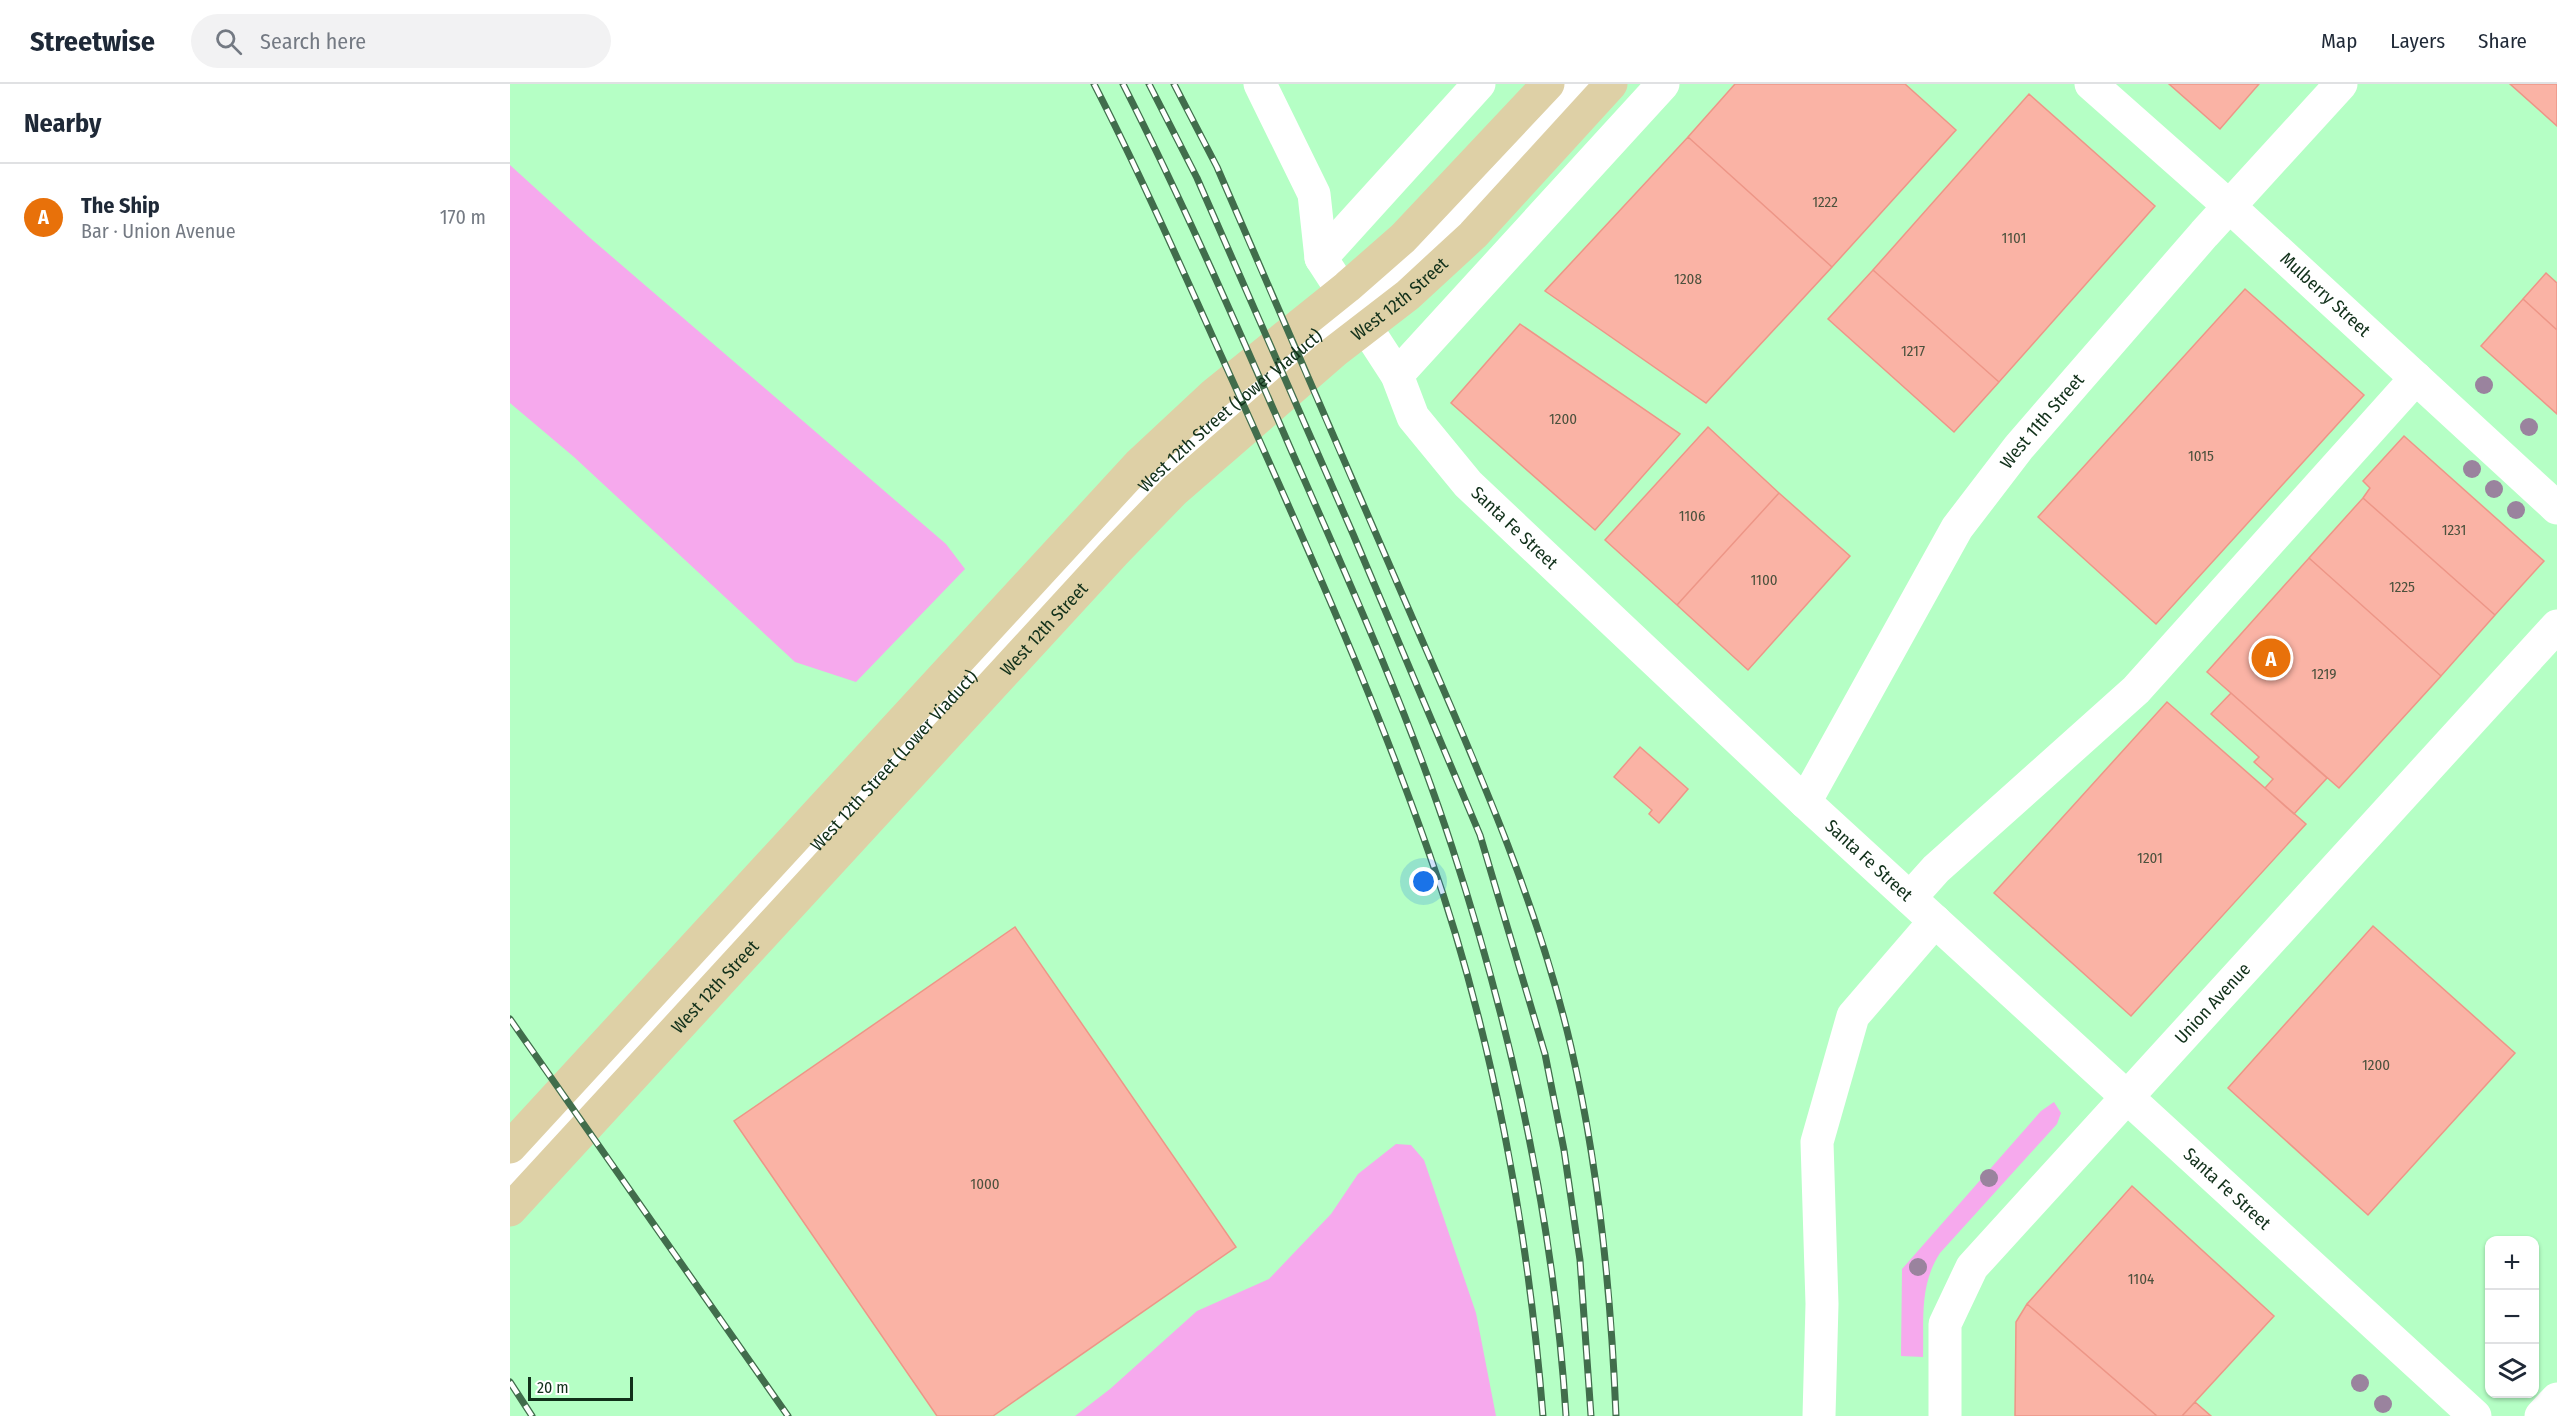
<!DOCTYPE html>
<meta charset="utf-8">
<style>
body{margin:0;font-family:"Fira Sans Condensed",sans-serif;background:#f2f2f3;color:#1f2937}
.controls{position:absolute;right:18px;bottom:18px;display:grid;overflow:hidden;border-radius:12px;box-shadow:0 2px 4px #0004}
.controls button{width:54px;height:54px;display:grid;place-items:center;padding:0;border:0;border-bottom:2px solid #e0e1e3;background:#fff;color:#1f2937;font:30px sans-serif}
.scale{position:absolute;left:18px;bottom:15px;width:105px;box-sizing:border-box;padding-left:6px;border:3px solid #11301a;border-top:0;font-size:16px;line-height:21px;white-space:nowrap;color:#11301a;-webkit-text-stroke:4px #fff;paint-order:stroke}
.you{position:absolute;left:914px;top:798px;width:21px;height:21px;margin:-15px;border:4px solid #fff;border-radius:50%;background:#1a73e8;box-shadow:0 0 0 9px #1a73e833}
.badge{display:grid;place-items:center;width:39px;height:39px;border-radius:50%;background:#0b8043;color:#fff;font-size:20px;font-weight:700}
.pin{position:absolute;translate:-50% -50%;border:3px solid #fff;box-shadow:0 2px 6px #0006}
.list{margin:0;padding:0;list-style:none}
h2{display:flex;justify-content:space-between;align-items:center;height:78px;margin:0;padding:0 24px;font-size:26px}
h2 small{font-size:20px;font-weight:400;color:#747a83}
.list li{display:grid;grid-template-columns:39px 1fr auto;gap:18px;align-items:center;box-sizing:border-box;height:108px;padding:0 24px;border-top:2px solid #e0e1e3}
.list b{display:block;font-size:22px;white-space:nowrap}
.list p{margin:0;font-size:20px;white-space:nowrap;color:#747a83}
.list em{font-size:20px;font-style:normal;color:#747a83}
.icon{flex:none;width:33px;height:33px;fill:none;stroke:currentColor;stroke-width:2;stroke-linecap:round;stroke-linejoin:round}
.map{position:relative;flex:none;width:2047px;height:1332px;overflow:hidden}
header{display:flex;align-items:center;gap:36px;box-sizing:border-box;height:84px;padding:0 30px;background:#fff;border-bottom:2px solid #e0e1e3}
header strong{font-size:28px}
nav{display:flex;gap:33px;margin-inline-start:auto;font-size:21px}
.search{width:420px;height:54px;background:#f2f2f3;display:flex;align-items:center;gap:15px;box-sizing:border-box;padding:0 21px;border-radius:33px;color:#747a83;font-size:22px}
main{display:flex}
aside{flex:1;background:#fff}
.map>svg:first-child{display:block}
.green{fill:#f6a9ed}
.building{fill:#fab3a5;stroke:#ed9687;stroke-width:1.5}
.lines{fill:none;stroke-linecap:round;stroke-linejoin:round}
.minor{stroke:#fff;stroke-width:33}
.major{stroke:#ded0a6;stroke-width:33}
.rail-casing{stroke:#416d4c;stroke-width:7}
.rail{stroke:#fff;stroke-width:4.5;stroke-dasharray:14;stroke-linecap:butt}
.tree{fill:#9a839e}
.labels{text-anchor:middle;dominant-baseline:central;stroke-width:6;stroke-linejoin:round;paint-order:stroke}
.number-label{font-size:15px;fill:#4b513d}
.street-label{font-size:18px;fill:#11301a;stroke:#fff}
</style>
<header>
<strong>Streetwise</strong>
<div class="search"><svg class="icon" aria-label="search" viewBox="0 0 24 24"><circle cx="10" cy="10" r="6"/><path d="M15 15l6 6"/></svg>Search here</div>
<nav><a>Map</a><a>Layers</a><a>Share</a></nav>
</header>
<main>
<aside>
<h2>Nearby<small></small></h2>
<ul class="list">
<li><span class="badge" style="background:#e8710a">A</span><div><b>The Ship</b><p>Bar · Union Avenue</p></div><em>170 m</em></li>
</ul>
</aside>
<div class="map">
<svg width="2047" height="1332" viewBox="0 0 2047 1332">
<rect width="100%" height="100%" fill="#b5ffc5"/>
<path class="green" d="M0 81 79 153 436 460 455 485 346 598 285 578 64 373 0 319Z
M1544 1018 1551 1029 1547 1040 1430 1169C1409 1201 1414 1236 1413 1273L1391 1272 1392 1185 1531 1027Z
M886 1060 901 1061 914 1076 966 1229 986 1332H565L600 1305 687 1227 759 1195 821 1130 848 1090Z"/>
<path class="building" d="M1225 0H1395L1446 46 1322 183 1178 53Z
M1659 0H1749L1710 45Z
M2000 0H2047V42Z
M1519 10 1645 122 1489 298 1363 186Z
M1178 53 1322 183 1196 319 1035 207Z
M1363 186 1489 298 1444 348 1318 235Z
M2036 189 2047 199V246L2013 215Z
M1735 205 1854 311 1646 540 1528 433Z
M2013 215 2047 246V330L1971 262Z
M1010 240 1170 350 1085 446 941 319Z
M1198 343 1269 409 1167 521 1095 456Z
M1894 352 2034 477 1985 531 1853 414 1860 404 1853 397Z
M1269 409 1340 472 1238 586 1167 521Z
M1853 414 1985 531 1931 592 1799 474Z
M1799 474 1931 592 1829 704 1697 588Z
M1721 609 1817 694 1784 730 1755 704 1763 695 1744 678 1749 673 1701 630Z
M1657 618 1796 740 1621 932 1484 809Z
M1130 663 1178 705 1149 739 1139 730 1142 726 1104 693Z
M1863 842 2005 969 1858 1131 1718 1004Z
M505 843 726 1163 483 1332H427L224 1037Z
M1622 1102 1764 1232 1672 1332H1647L1517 1220Z
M1517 1220 1647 1332H1505L1506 1238Z
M1685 1318 1701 1332H1672Z"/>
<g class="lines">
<g class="minor">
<path id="s1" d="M750 0 804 110 811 174 887 291 903 333 958 400 1295 718 1965 1332"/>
<path id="s2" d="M1581 0 1719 122 2047 424"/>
<path d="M811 174 969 0"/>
<path d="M887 291 1153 0"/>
<path id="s3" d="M1295 718 1447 444 1509 363 1694 150 1831 0"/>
<path d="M1400 814 1426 785 1626 606 1906 294"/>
<path id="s4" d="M0 1098 643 393 696 344 944 137 1070 0"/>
<path d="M1309 1332 1312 1220 1307 1058 1343 932 1425 837"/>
<path id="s5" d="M1435 1332V1240L1462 1183 2047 542"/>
<path d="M2031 1332 2047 1315"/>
</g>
<g class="major">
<path d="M0 1063 630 379 704 310 837 203 893 154 1038 0"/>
<path id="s6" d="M0 1126 604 469 664 407 824 268 898 211 963 151 1101 0"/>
</g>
<defs>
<path id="rail" d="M584 0C638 105 685 215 734 322 800 469 866 617 919 769 982 947 1018 1144 1033 1332
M613 0C674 120 728 244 782 368 839 497 898 628 942 763 1002 947 1044 1138 1056 1332
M639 0 687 94 843 450 970 751 1035 970 1054 1066 1070 1176 1081 1332
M664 0 707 83C773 236 839 388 905 540 965 678 1027 816 1061 963 1089 1084 1101 1208 1106 1332
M0 935 278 1332
M0 1298 22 1332"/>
</defs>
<use href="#rail" class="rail-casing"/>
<use href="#rail" class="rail"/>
</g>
<g class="tree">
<circle cx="1974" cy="301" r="9"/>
<circle cx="2019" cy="343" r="9"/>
<circle cx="1962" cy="385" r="9"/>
<circle cx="1984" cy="405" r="9"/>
<circle cx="2006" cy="426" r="9"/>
<circle cx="1479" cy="1094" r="9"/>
<circle cx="1408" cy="1183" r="9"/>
<circle cx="1850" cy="1299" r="9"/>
<circle cx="1873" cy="1320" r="9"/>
</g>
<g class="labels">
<g class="number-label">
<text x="1315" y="118">1222</text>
<text x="1504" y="154">1101</text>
<text x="1178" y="195">1208</text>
<text x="1403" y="267">1217</text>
<text x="1053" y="335">1200</text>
<text x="1691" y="372">1015</text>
<text x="1182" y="432">1106</text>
<text x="1944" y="446">1231</text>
<text x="1254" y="496">1100</text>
<text x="1892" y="503">1225</text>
<text x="1814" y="590">1219</text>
<text x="1640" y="774">1201</text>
<text x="1866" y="981">1200</text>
<text x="475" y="1100">1000</text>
<text x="1631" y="1195">1104</text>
</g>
<g class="street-label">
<text stroke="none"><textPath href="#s2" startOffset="315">Mulberry Street</textPath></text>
<text stroke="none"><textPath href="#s6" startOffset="1275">West 12th Street</textPath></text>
<text stroke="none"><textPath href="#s4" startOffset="1056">West 12th Street (Lower Viaduct)</textPath></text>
<text stroke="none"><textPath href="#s3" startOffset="450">West 11th Street</textPath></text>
<text stroke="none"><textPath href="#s1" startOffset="522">Santa Fe Street</textPath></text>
<text stroke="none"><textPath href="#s6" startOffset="789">West 12th Street</textPath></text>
<text stroke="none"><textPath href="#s4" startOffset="570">West 12th Street (Lower Viaduct)</textPath></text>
<text stroke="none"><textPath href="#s1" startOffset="1008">Santa Fe Street</textPath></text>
<text stroke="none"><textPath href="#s6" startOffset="303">West 12th Street</textPath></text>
<text stroke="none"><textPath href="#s5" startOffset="512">Union Avenue</textPath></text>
<text stroke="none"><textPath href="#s1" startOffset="1494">Santa Fe Street</textPath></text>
</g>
</g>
</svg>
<div class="controls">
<button>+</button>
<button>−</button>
<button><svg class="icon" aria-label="layers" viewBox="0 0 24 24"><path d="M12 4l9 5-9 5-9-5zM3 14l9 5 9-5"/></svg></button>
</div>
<div class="scale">20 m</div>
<div class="you"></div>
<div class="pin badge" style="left:1761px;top:574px;background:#e8710a">A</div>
</div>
</main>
